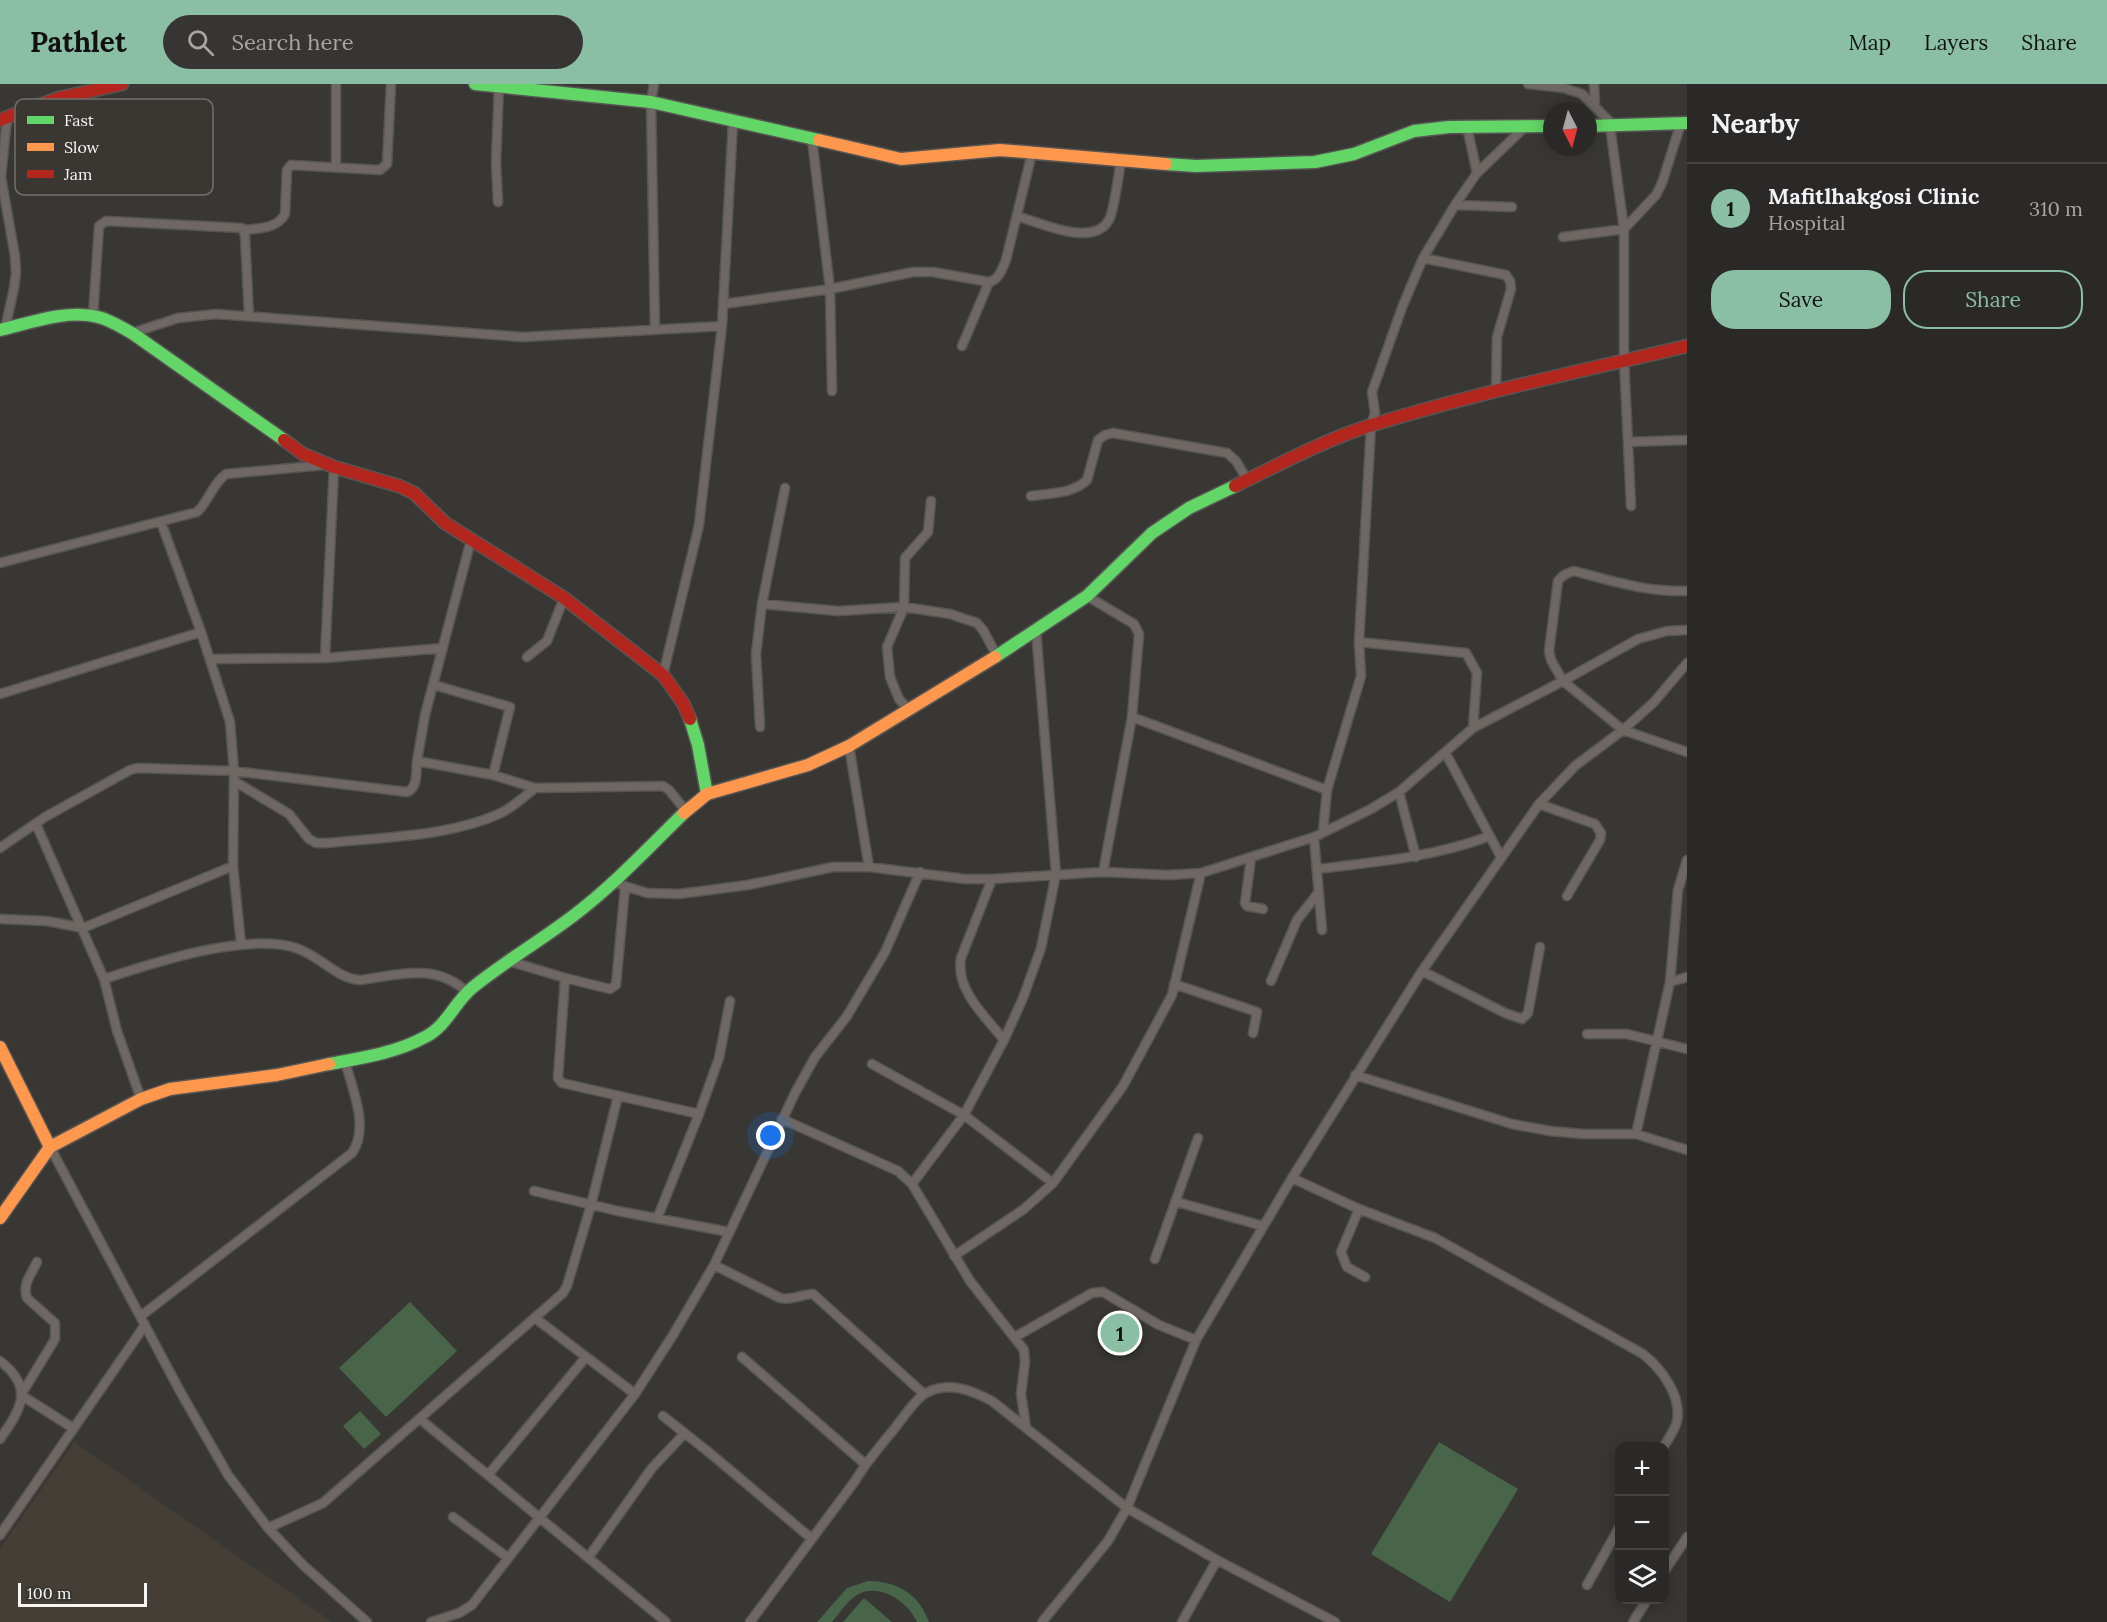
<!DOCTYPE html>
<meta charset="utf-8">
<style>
body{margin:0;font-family:Lora,serif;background:#373533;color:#f1f3f6}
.controls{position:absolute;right:18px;bottom:18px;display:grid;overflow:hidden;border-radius:12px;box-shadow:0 3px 15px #0003}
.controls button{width:54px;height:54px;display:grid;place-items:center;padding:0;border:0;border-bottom:2px solid #474544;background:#2b2927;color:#f1f3f6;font:30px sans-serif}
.compass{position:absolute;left:1543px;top:18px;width:54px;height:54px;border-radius:50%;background:#2b2927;box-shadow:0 3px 15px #0003;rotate:174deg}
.scale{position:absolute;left:18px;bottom:15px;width:129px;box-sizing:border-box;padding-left:6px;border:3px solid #f7f5f2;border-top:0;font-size:16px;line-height:21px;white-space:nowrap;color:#f7f5f2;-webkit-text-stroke:4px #3a3733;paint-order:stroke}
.you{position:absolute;left:771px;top:1052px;width:21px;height:21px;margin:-15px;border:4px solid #fff;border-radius:50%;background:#1a73e8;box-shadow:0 0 0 9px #1a73e833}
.badge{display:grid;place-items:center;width:39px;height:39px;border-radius:50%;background:#8abfa5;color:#111;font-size:20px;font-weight:700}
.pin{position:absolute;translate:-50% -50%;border:3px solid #fff;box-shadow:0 2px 6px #0006}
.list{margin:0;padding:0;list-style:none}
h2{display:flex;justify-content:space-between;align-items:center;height:78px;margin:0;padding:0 24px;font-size:26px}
h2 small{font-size:20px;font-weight:400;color:#a6a6a7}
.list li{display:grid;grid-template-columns:39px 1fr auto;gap:18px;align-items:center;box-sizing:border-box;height:90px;padding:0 24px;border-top:2px solid #474544}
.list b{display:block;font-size:22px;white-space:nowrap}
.list p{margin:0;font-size:20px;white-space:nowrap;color:#a6a6a7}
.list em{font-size:20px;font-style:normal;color:#a6a6a7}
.actions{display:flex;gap:12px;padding:18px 24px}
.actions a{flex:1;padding:14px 0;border:2px solid #8abfa5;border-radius:24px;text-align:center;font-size:21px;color:#8abfa5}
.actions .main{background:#8abfa5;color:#111}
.icon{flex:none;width:33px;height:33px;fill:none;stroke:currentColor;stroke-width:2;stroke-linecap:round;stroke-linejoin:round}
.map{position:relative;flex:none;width:1687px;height:1538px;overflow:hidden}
header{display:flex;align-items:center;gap:36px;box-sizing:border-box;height:84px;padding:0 30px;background:#8abfa5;color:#111}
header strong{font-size:28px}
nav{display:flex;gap:33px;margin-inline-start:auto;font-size:21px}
.search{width:420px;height:54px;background:#373533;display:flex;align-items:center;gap:15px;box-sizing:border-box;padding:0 21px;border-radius:33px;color:#a6a6a7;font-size:22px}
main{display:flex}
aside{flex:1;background:#2b2927}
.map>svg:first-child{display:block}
.built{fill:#453e36}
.green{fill:#486549}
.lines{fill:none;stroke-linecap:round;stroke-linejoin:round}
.street-casing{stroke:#575553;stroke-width:11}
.fast-casing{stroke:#575553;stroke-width:15}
.slow-casing{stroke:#575553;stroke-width:15}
.jam-casing{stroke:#575553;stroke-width:15}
.street{stroke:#6e6764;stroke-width:8}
.fast{stroke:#63d668;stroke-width:12}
.slow{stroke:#ff974d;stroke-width:12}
.jam{stroke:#b3261e;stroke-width:12}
.key{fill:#3a3733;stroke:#73706c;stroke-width:1.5}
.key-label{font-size:16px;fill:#f7f5f2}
</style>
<header>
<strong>Pathlet</strong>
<div class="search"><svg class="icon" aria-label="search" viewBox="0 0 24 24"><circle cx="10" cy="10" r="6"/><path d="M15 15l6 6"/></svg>Search here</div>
<nav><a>Map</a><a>Layers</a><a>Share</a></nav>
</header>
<main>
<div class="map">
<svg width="1687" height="1538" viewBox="0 0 1687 1538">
<rect width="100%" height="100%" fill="#393734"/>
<path class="built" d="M74 1358 332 1538H0V1465Z"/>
<path class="green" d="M410 1218 457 1267 386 1333 339 1284Z
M360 1327 381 1350 364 1365 343 1342Z
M1439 1358 1518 1405 1450 1518 1371 1470Z
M868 1497C897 1497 919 1510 929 1538H917C908 1517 876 1496 854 1513 846 1519 839 1530 832 1538H817L847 1504Z
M864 1514 892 1538H843Z"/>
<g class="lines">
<defs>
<path id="street" d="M654 0 651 18 655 245
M1528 0 1564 4 1582 10 1614 42
M1594 0 1595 23
M1610 42 1624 145V276L1631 422
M1467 43 1477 89
M812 55 830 205 832 307
M336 83V0
M498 118 496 78 499 0
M1455 121 1512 123
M1017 132C1041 139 1093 164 1109 136 1114 127 1119 88 1121 76
M244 146C259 144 277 145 285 130L287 86 291 81 380 86 387 80 391 0
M1563 153 1624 145 1656 111 1662 99 1681 39
M1423 174 1506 191 1510 197 1511 205 1497 253 1496 307
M724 220 830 205 913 188H933L989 198
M93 232 99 142 106 137 242 144 245 151 249 232
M5 245 14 204 16 189 15 172 1 93 7 34
M132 249 178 234 216 230 523 253 722 242
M962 262 989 198C999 196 1002 185 1006 176L1032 69
M1628 358 1687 356
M1031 412C1050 409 1073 410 1087 396L1098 356 1105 351 1113 349 1227 369 1236 377 1248 397
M161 438 201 548 230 638 234 687 233 782 241 860
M471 456 425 631 417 677 493 691 535 704 663 702 669 706 686 727
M0 479 197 428C209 417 213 399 226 390L324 381
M1687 507C1646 508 1612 497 1574 487 1567 489 1562 491 1558 497L1549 567 1551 576 1563 597 1623 646 1687 668
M1087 512 1134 540 1139 550 1132 633 1103 788
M762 520 838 527 904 523 950 530 977 539 983 546 997 572
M1359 558 1466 569 1477 589 1473 644
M527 573 547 557 564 514
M325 574 334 383
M210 575 325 574 443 564
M663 591 699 441 701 423 722 242 733 37
M434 601 510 623 493 691
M0 610 201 548
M909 626 899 615 890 593 887 563 904 523 905 474 928 448 931 417
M1132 633 1327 706
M760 643 756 570 762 520 785 404
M849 662 869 783
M1445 668 1501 773
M234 697 289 730 309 755 316 759H327C382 753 449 753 501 729 513 723 524 713 535 704
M1399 708 1416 773
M1539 720 1595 740 1601 749 1600 756 1567 812
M36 740 104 895 117 947 141 1015
M1323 748 1327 706 1361 592 1359 558 1371 341 1375 329 1372 308 1403 221 1423 174 1455 121 1477 89 1526 42
M1314 753 1322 846
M0 764 45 733 130 686 138 684 234 687 407 708C418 704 416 688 417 677
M1251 774 1245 819 1247 822 1263 825
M1317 785C1376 778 1434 773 1490 752
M992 795 961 874C955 906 986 933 1004 956
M612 798 647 809 679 810 748 801 833 783H869L965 795H992L1103 788 1168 791 1201 789 1314 753 1371 725 1399 708 1473 644 1563 597 1638 555 1667 547 1687 546
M0 835 47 837 83 844 233 782
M509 877 565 894 610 905 616 901 625 803
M1422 887 1505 929 1522 935 1528 929 1540 863
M565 894 558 994 562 999 699 1030
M104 895C153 879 245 848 296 864 319 871 335 894 360 896 399 891 435 878 467 908
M1271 897 1297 836 1319 808
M1670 898 1687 893
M1174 900 1257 928 1253 949
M1587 950H1627L1687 965
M872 980 964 1031 1053 1099
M1355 991 1512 1040 1550 1047 1583 1050H1636L1687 1066
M782 1035 898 1087 912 1100 970 1197 1024 1266 1025 1278 1021 1310 1026 1343
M1636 1050 1670 898 1678 806 1687 776
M50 1063 181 1309 228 1391 268 1444 303 1481 367 1538
M1292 1094 1359 1125 1435 1154 1643 1270C1661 1284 1682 1312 1677 1337 1675 1346 1668 1355 1664 1362
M912 1100 964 1031 1004 956 1023 914 1041 864 1056 790 1036 546
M534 1107 618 1127 729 1148
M1177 1118 1263 1142
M1359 1125 1341 1168 1347 1183 1365 1193
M657 1135 699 1030 719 974 730 917
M954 1172 1024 1125 1053 1099 1123 1002 1172 911 1201 789
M1155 1175 1198 1054
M37 1178C31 1191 22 1200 27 1214L55 1239V1255L21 1311 73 1344
M714 1181 780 1214C791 1217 802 1210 813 1210L924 1310
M141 1232 352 1069C370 1043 352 1005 345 977
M535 1234 635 1310
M1015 1253 1092 1209 1103 1208 1159 1241 1196 1256
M742 1273 865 1380
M0 1277C35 1304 21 1325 0 1355
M663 1332 711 1370 812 1455
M420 1335 666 1538
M488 1391 586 1273
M453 1433 507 1473
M268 1444 323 1419 563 1209 567 1202 591 1121 618 1012
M0 1451 145 1241
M588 1474 652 1384 684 1350
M1664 1488 1687 1453
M1587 1501 1620 1442
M431 1538 459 1529 472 1521 635 1310 673 1251 714 1181 795 1009 815 973 847 932 885 868 920 788
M750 1538 855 1397C866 1378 881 1361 895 1344 902 1335 916 1314 926 1309 949 1297 971 1306 992 1317L1127 1424 1217 1476 1335 1538
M1042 1538 1108 1457 1127 1424 1196 1256 1292 1094 1422 887 1539 720 1575 682 1623 646 1654 618 1687 579
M1182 1538 1217 1476
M1633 1538 1647 1516"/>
<path id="fast" d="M475 0 651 18 819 56
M1588 42 1687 39
M1166 80 1196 82 1315 78 1354 70 1414 47 1449 43 1552 42
M0 246C30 239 67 225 98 233 110 236 121 243 132 249L284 356
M995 573 1087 512 1152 449 1189 424 1235 402
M690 635 698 661 707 710
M329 980C361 974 396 969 425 953 447 942 454 919 472 904 504 878 540 857 573 832 613 802 648 764 684 729"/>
<path id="slow" d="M819 56 901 75 1000 66 1166 80
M684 729 707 710 808 681 849 662 995 573
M0 963 50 1063
M0 1134 50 1063 141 1015 170 1005 277 991 329 980"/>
<path id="jam" d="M0 36 59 14 122 0
M284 356 303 370 334 383 399 402 414 409 445 439 564 514 663 591 683 619 690 635
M1235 402C1280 380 1324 356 1372 341 1475 309 1582 287 1687 262"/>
</defs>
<use href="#street" class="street-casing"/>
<use href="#fast" class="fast-casing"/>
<use href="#slow" class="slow-casing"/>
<use href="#jam" class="jam-casing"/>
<use href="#street" class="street"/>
<use href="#fast" class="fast"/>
<use href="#slow" class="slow"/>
<use href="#jam" class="jam"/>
</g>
<rect x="15" y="15" width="198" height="96" rx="9" class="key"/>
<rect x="27" y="32" width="27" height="8" fill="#63d668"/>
<rect x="27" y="59" width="27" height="8" fill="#ff974d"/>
<rect x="27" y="86" width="27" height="8" fill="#b3261e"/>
<g class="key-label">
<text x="64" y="42">Fast</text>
<text x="64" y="69">Slow</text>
<text x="64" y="96">Jam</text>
</g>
</svg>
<div class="controls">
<button>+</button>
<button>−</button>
<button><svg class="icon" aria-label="layers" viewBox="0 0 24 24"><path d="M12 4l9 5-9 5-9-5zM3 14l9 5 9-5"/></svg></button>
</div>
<svg class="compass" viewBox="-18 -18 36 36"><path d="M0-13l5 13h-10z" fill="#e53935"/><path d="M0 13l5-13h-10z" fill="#a6a6a7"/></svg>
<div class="scale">100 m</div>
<div class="you"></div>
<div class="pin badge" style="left:1120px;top:1249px">1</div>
</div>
<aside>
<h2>Nearby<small></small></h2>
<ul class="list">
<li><span class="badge">1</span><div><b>Mafitlhakgosi Clinic</b><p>Hospital</p></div><em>310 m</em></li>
</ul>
<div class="actions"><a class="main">Save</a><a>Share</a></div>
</aside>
</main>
